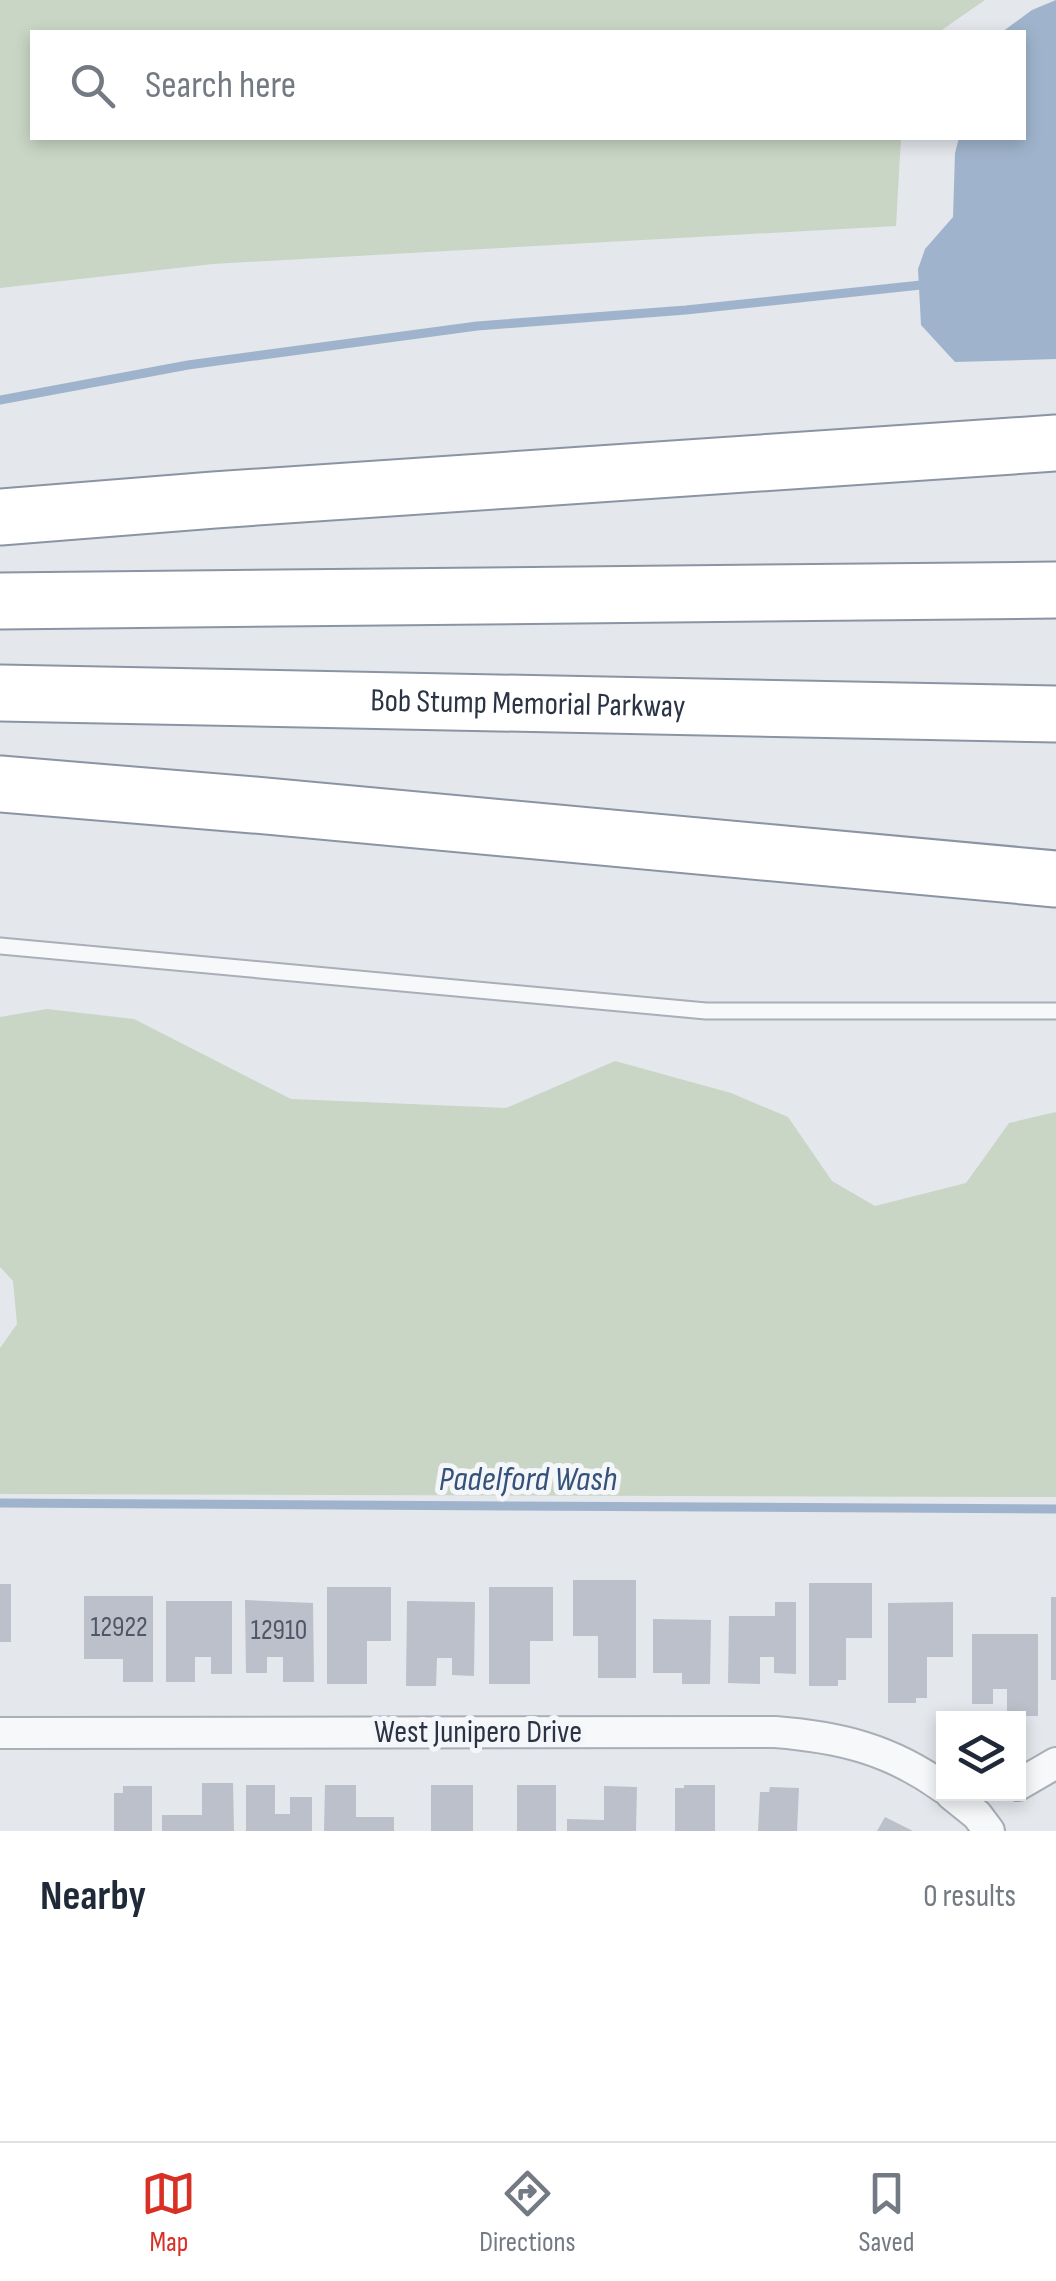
<!DOCTYPE html>
<style>
body{margin:0;font-family:"Sofia Sans Condensed",sans-serif;background:#f2f2f3;color:#1f2937}
.controls{position:absolute;right:30px;bottom:30px;display:grid;overflow:hidden;border-radius:0px;box-shadow:0 5px 15px #0003}
.controls button{width:90px;height:90px;display:grid;place-items:center;padding:0;border:0;border-bottom:2px solid #e0e1e3;background:#fff;color:#1f2937;font:50px sans-serif}
.list{margin:0;padding:0;list-style:none}
h2{display:flex;justify-content:space-between;align-items:center;height:130px;margin:0;padding:0 40px;font-size:42px}
h2 small{font-size:32px;font-weight:400;color:#747a83}
.icon{flex:none;width:55px;height:55px;fill:none;stroke:currentColor;stroke-width:2;stroke-linecap:round;stroke-linejoin:round}
.map{position:relative;flex:none;width:1056px;height:1831px;overflow:hidden}
.search{position:absolute;background:#fff;box-shadow:0 5px 15px #0003;left:30px;right:30px;top:30px;height:110px;display:flex;align-items:center;gap:25px;box-sizing:border-box;padding:0 35px;border-radius:0px;color:#747a83;font-size:38px}
.sheet{height:310px;background:#fff}
nav{display:flex;justify-content:space-around;align-items:center;box-sizing:border-box;height:140px;border-top:2px solid #e0e1e3;background:#fff;font-size:28px;color:#747a83}
nav a{display:grid;justify-items:center;gap:5px}
nav .on{color:#d93025}
.map>svg:first-child{display:block}
.green{fill:#c9d6c5}
.water{fill:#9fb4cc}
.lines{fill:none;stroke-linecap:round;stroke-linejoin:round}
.stream{stroke:#9fb4cc;stroke-width:9}
.building{fill:#bbc0ca}
.service-casing{stroke:#a9aeb7;stroke-width:19}
.minor-casing{stroke:#a9aeb7;stroke-width:34}
.motorway-casing{stroke:#8b94a3;stroke-width:59}
.service{stroke:#f7f8fa;stroke-width:15}
.minor{stroke:#f7f8fa;stroke-width:30}
.motorway{stroke:#fff;stroke-width:55}
.labels{text-anchor:middle;dominant-baseline:central;stroke-width:10;stroke-linejoin:round;paint-order:stroke}
.number-label{font-size:28px;fill:#4f5766}
.street-label{font-size:32px;fill:#2b3445;stroke:#f4f6f9}
.water-label{font-size:35px;font-style:italic;fill:#34527a;stroke:#f4f6f9}
</style>
<div class="map">
<svg width="1056" height="1831" viewBox="0 0 1056 1831">
<rect width="100%" height="100%" fill="#e4e7ec"/>
<path class="green" d="M0 0H985L939 32H32V138H901L896 226 213 264 0 288Z
M47 1009 134 1019 291 1099 506 1108 615 1061 731 1093 788 1117 832 1181 875 1206 966 1183 1009 1123 1056 1112V1497L0 1494V1348L17 1324 13 1281 0 1267V1017Z"/>
<path class="water" d="M1056 0V359L955 362 921 325 918 269 925 249 953 217 955 153 959 138H1024V32H1002L1032 10Z"/>
<g class="lines">
<path class="stream" d="M0 400 188 365 477 326 686 310 930 284
M0 1503 1056 1509"/>
</g>
<path class="building" d="M573 1580H636V1678H598V1636H573Z
M809 1583H872V1638H846V1680H838V1686H809Z
M0 1584H11V1642H0Z
M327 1587H391V1641H367V1684H327Z
M489 1587H553V1641H530V1684H489Z
M84 1596H153V1682H123V1659H84Z
M1051 1597H1056V1680H1051Z
M245 1600 313 1603 314 1682H283V1657H267V1673H246Z
M166 1601H232V1674H211V1657H195V1682H166Z
M407 1601 475 1602 474 1676 452 1675V1658H437L436 1686H406Z
M775 1602H796V1674L774 1673V1657H760V1684L728 1683 729 1616H775Z
M953 1602V1657H927V1698H916V1703H888V1603Z
M653 1619 711 1620 710 1684H682V1673H653Z
M972 1634H1038V1716H1007V1689H993V1704H972Z
M202 1783H233L234 1831H162V1815H202Z
M246 1785H275V1814H290V1797H312V1831H246Z
M325 1785H356V1817H394V1831H324Z
M431 1785H473V1831H431Z
M517 1785H556V1831H517Z
M684 1785H715V1831H675V1788H684Z
M123 1786H152V1831H114V1793H123Z
M604 1786 637 1787 636 1831H567V1819L604 1820Z
M770 1787 799 1788 797 1831H758L760 1792H769Z
M885 1817 913 1831H877Z"/>
<g class="lines">
<defs>
<path id="service" d="M0 946 706 1011H1056"/>
<path id="minor" d="M0 1733 775 1732C839 1737 890 1749 944 1788
M1018 1785 1056 1763
M951 1794 977 1815 989 1831"/>
<g id="motorway">
<path d="M0 517 214 500 1056 443"/>
<path d="M0 601 1056 590"/>
<path id="s1" d="M0 693 1056 714"/>
<path d="M0 784 254 805 1056 879"/>
</g>
</defs>
<use href="#service" class="service-casing"/>
<use href="#minor" class="minor-casing"/>
<use href="#motorway" class="motorway-casing"/>
<use href="#service" class="service"/>
<use href="#minor" class="minor"/>
<use href="#motorway" class="motorway"/>
</g>
<g class="labels">
<g class="number-label">
<text x="119" y="1627">12922</text>
<text x="279" y="1630">12910</text>
</g>
<g class="street-label">
<text stroke="none"><textPath href="#s1" startOffset="528">Bob Stump Memorial Parkway</textPath></text>
<text x="478" y="1732">West Junipero Drive</text>
</g>
<g class="water-label">
<text x="528" y="1479">Padelford Wash</text>
</g>
</g>
</svg>
<div class="controls">
<button><svg class="icon" aria-label="layers" viewBox="0 0 24 24"><path d="M12 4l9 5-9 5-9-5zM3 14l9 5 9-5"/></svg></button>
</div>
<div class="search"><svg class="icon" aria-label="search" viewBox="0 0 24 24"><circle cx="10" cy="10" r="6"/><path d="M15 15l6 6"/></svg>Search here</div>
</div>
<section class="sheet">
<h2>Nearby<small>0 results</small></h2>
<ul class="list">
</ul>
</section>
<nav>
<a class="on"><svg class="icon" aria-label="map" viewBox="0 0 24 24"><path d="M3 6l6-2 6 2 6-2v14l-6 2-6-2-6 2zM9 4v14M15 6v14"/></svg>Map</a>
<a><svg class="icon" aria-label="directions" viewBox="0 0 24 24"><path d="M12 3l9 9-9 9-9-9zM9 14v-3h6M13 9l2 2-2 2"/></svg>Directions</a>
<a><svg class="icon" aria-label="saved" viewBox="0 0 24 24"><path d="M7 4h10v16l-5-4-5 4z"/></svg>Saved</a>
</nav>
